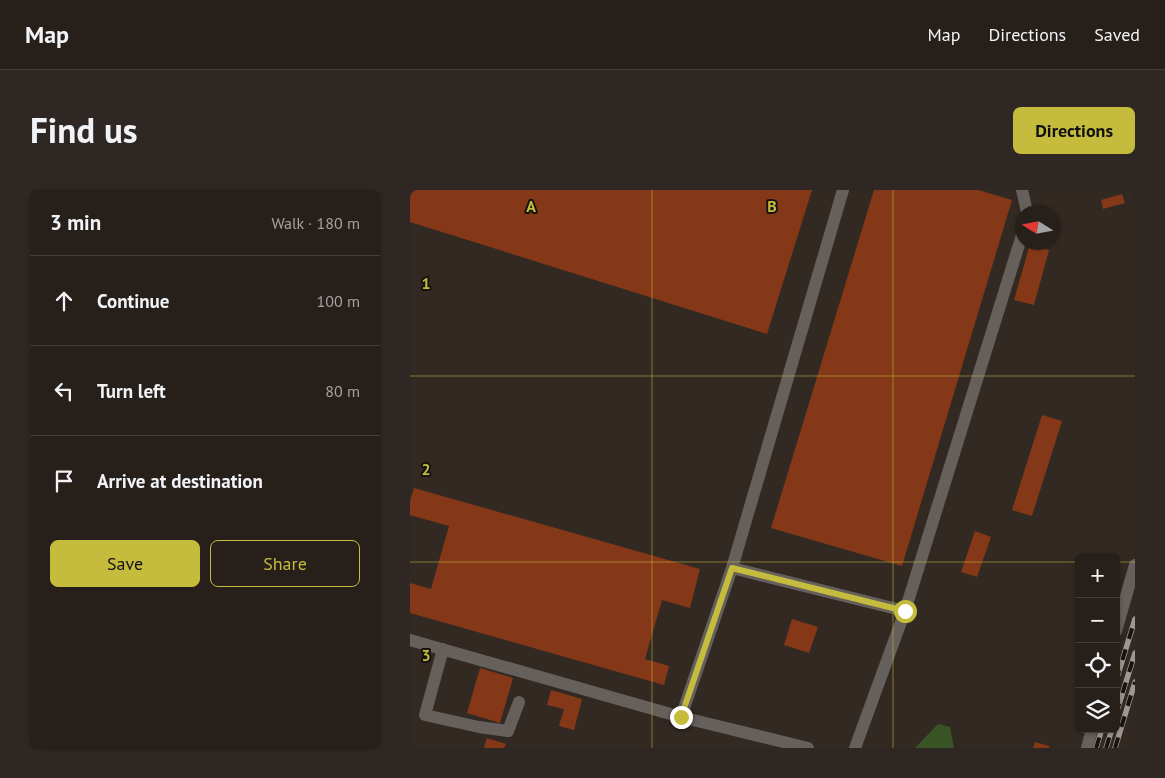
<!DOCTYPE html>
<meta charset="utf-8">
<style>
body{margin:0;font-family:"PT Sans",sans-serif;background:#2e2723;color:#f1f3f6}
.controls{position:absolute;right:15px;bottom:15px;display:grid;overflow:hidden;border-radius:8px;box-shadow:0 1px 4px #0004}
.controls button{width:45px;height:45px;display:grid;place-items:center;padding:0;border:0;border-bottom:1px solid #423d39;background:#261f1a;color:#f1f3f6;font:25px sans-serif}
.compass{position:absolute;left:605px;top:15px;width:45px;height:45px;border-radius:50%;background:#261f1a;box-shadow:0 1px 4px #0004;rotate:281deg}
.stop{position:absolute;width:15px;height:15px;margin:-11px;border:4px solid #c5bc3d;border-radius:50%;background:#fff}
.stop.end{background:#c5bc3d;border-color:#fff;box-shadow:0 1px 5px #0008}
.list{margin:0;padding:0;list-style:none}
h2{display:flex;justify-content:space-between;align-items:center;height:65px;margin:0;padding:0 20px;font-size:21px}
h2 small{font-size:16px;font-weight:400;color:#a4a2a2}
.list li{display:grid;grid-template-columns:32px 1fr auto;gap:15px;align-items:center;box-sizing:border-box;height:90px;padding:0 20px;border-top:1px solid #423d39}
.list b{display:block;font-size:19px;white-space:nowrap}
.list em{font-size:16px;font-style:normal;color:#a4a2a2}
.actions{display:flex;gap:10px;padding:15px 20px}
.actions a{flex:1;padding:11px 0;border:1px solid #c5bc3d;border-radius:8px;text-align:center;font-size:18px;color:#c5bc3d}
.actions .main{background:#c5bc3d;color:#111}
.icon{flex:none;width:28px;height:28px;fill:none;stroke:currentColor;stroke-width:2;stroke-linecap:round;stroke-linejoin:round}
.map{position:relative;flex:none;width:725px;height:558px;overflow:hidden;border-radius:8px}
header{display:flex;align-items:center;gap:30px;box-sizing:border-box;height:70px;padding:0 25px;background:#261f1a;border-bottom:1px solid #423d39}
header strong{font-size:24px}
nav{display:flex;gap:28px;margin-inline-start:auto;font-size:18px}
.intro{display:flex;align-items:center;justify-content:space-between;box-sizing:border-box;height:120px;padding:0 30px}
h1{margin:0;font-size:35px}
.button{padding:12px 22px;border-radius:8px;background:#c5bc3d;color:#111;font-size:18px;font-weight:700}
main{display:flex;gap:30px;padding:0 30px}
aside{flex:1;background:#261f1a;border-radius:8px;box-shadow:0 1px 4px #0004}
.map>svg:first-child{display:block}
.green{fill:#395425}
.building{fill:#853817}
.lines{fill:none;stroke-linecap:round;stroke-linejoin:round}
.minor{stroke:#66605d;stroke-width:12}
.rail-casing{stroke:#9f9792;stroke-width:5.5}
.rail{stroke:#171310;stroke-width:4;stroke-dasharray:11;stroke-linecap:butt}
.route{stroke:#c5bc3d;stroke-width:6}
.grid{fill:none;stroke:#c5bc3d;stroke-width:1;stroke-opacity:0.55}
.grid-label{font-size:16px;text-anchor:middle;font-weight:bold;fill:#c5bc3d;stroke:#171310;stroke-width:4;stroke-linejoin:round;paint-order:stroke}
</style>
<header>
<strong>Map</strong>
<nav><a>Map</a><a>Directions</a><a>Saved</a></nav>
</header>
<div class="intro"><h1>Find us</h1><a class="button">Directions</a></div>
<main>
<aside>
<h2>3 min<small>Walk · 180 m</small></h2>
<ul class="list">
<li><svg class="icon" aria-label="ahead" viewBox="0 0 24 24"><path d="M12 20V5M6 11l6-6 6 6"/></svg><div><b>Continue</b></div><em>100 m</em></li>
<li><svg class="icon" aria-label="left" viewBox="0 0 24 24"><path d="M17 20v-9H6M10 6l-5 5 5 5"/></svg><div><b>Turn left</b></div><em>80 m</em></li>
<li><svg class="icon" aria-label="arrive" viewBox="0 0 24 24"><path d="M6 21V4h12l-3 4 3 4H6"/></svg><div><b>Arrive at destination</b></div></li>
</ul>
<div class="actions"><a class="main">Save</a><a>Share</a></div>
</aside>
<div class="map">
<svg width="725" height="558" viewBox="0 0 725 558">
<rect width="100%" height="100%" fill="#332923"/>
<path class="green" d="M528 534 540 537 544 558H505Z"/>
<path class="building" d="M0 0H402L357 144 0 32Z
M464 0H568L602 10 492 376 361 338Z
M712 4 715 13 693 19 691 10Z
M620 54 639 60 624 115 604 110Z
M632 225 652 231 622 326 602 320Z
M4 298 290 379 280 418 252 410 235 469 259 476 254 495 0 423V393L21 399 39 336 0 325V311Z
M565 341 581 347 567 387 551 382Z
M382 429 408 437 399 463 374 455Z
M70 478 103 488 90 533 57 523Z
M141 500 172 509 164 540 149 536 154 519 137 515Z
M77 548 96 554 94 558H74Z
M625 552 639 556V558H623Z"/>
<g class="lines">
<path class="minor" d="M612 0 617 22
M322 378 495 421
M706 441 725 375
M0 450 271 527 398 558
M33 459 15 525 69 537 98 541 109 512
M271 527 322 378 433 0
M445 558 495 421 612 45
M677 558 682 539"/>
<defs>
<path id="rail" d="M706 491 725 429
M706 524 725 463
M686 558 692 539
M696 558 702 539
M705 558 725 492"/>
</defs>
<use href="#rail" class="rail-casing"/>
<use href="#rail" class="rail"/>
</g>
<g class="lines">
<path class="route" d="M271 527 322 378 495 421"/>
</g>
<path class="grid" d="M242 0V558M483 0V558M0 186H725M0 372H669M706 372H725"/>
<g class="grid-label">
<text x="121" y="22">A</text>
<text x="362" y="22">B</text>
<text x="16" y="99">1</text>
<text x="16" y="285">2</text>
<text x="16" y="471">3</text>
</g>
</svg>
<div class="controls">
<button>+</button>
<button>−</button>
<button><svg class="icon" aria-label="locate" viewBox="0 0 24 24"><circle cx="12" cy="12" r="6"/><path d="M12 2v4M12 18v4M2 12h4M18 12h4"/></svg></button>
<button><svg class="icon" aria-label="layers" viewBox="0 0 24 24"><path d="M12 4l9 5-9 5-9-5zM3 14l9 5 9-5"/></svg></button>
</div>
<svg class="compass" viewBox="-18 -18 36 36"><path d="M0-13l5 13h-10z" fill="#e53935"/><path d="M0 13l5-13h-10z" fill="#a4a2a2"/></svg>
<div class="stop" style="left:495px;top:421px"></div>
<div class="stop end" style="left:271px;top:527px"></div>
</div>
</main>
